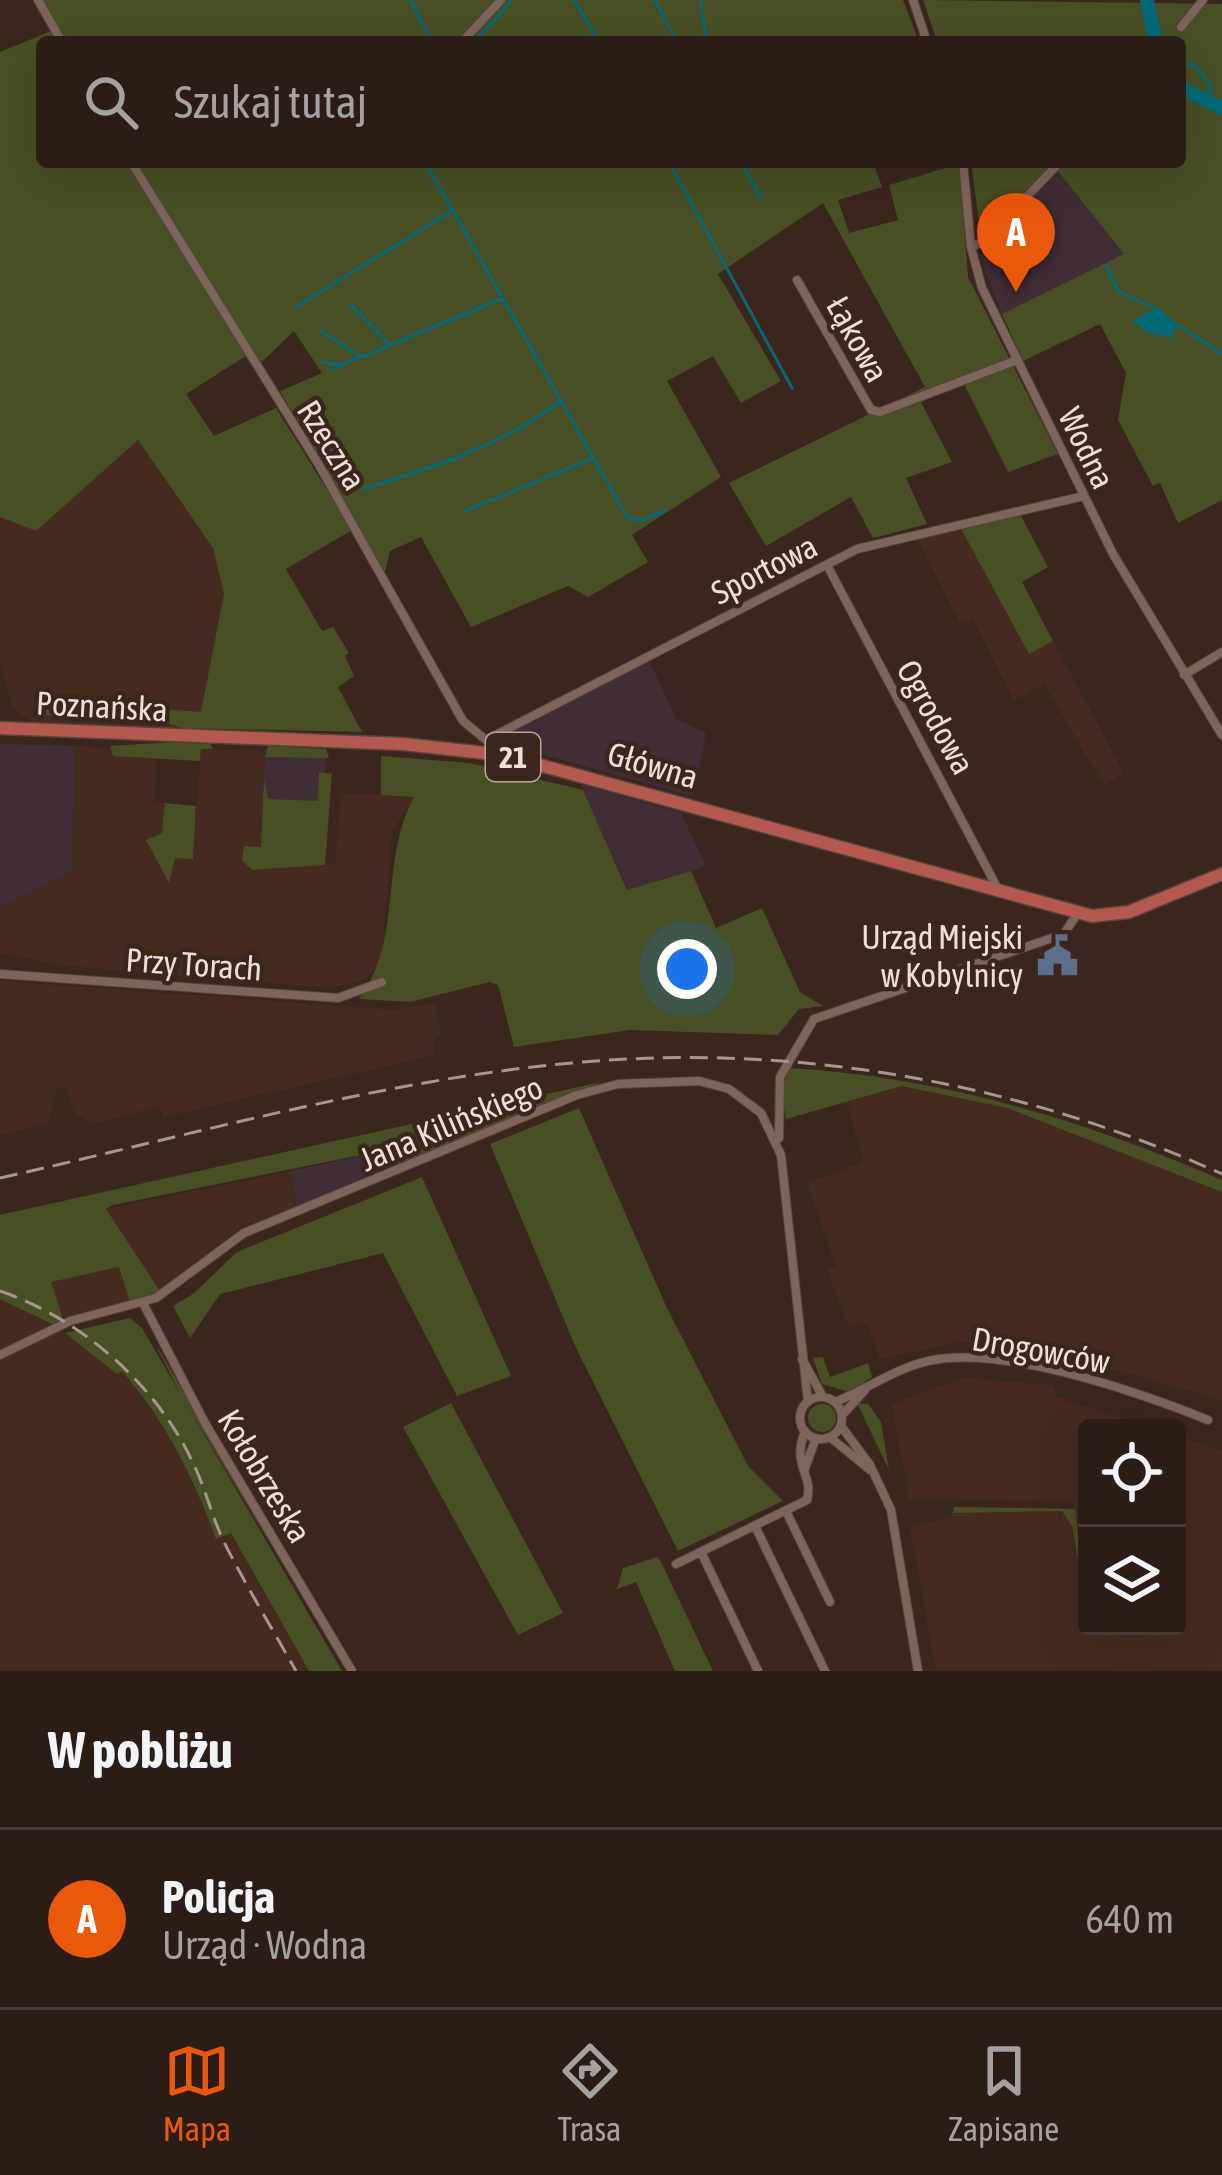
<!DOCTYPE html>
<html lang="pl">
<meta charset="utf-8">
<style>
body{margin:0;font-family:"Asap Condensed",sans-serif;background:#34251f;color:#f1f3f6}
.controls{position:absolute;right:36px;bottom:36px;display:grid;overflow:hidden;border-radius:12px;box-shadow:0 12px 48px #0002}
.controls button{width:108px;height:108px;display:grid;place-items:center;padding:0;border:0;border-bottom:3px solid #483a35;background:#2c1c16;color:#f1f3f6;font:60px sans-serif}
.you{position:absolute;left:687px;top:969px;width:42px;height:42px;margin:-30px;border:9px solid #fff;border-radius:50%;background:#1a73e8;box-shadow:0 0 0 18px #1a73e833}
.badge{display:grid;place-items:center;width:78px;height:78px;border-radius:50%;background:#ea580c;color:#fff;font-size:39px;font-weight:700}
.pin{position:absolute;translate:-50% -99px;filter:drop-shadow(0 3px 6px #0008)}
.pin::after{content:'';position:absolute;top:63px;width:42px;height:36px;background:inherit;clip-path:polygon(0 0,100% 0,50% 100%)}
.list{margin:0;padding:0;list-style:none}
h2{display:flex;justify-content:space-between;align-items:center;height:156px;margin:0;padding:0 48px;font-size:51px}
h2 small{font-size:39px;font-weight:400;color:#a6a1a1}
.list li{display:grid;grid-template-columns:78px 1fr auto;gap:36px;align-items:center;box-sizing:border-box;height:180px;padding:0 48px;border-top:3px solid #483a35}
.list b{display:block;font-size:45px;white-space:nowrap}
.list p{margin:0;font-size:39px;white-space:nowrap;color:#a6a1a1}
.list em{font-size:39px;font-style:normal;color:#a6a1a1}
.icon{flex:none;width:66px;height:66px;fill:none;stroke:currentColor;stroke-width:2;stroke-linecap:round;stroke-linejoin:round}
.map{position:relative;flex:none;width:1222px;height:1671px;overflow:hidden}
.search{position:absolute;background:#2c1c16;box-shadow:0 12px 48px #0002;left:36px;right:36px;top:36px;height:132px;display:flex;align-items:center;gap:30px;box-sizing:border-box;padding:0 42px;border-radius:12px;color:#a6a1a1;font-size:45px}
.sheet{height:336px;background:#2c1c16}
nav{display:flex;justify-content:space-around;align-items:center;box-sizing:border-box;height:168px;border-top:3px solid #483a35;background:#2c1c16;font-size:33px;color:#a6a1a1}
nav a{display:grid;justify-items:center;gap:6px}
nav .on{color:#ea580c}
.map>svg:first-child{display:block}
.commercial{fill:#402d35}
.built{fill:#462a1f}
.green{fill:#484f24}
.water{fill:#066977}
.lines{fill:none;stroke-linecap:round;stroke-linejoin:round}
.stream{stroke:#066977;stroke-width:3}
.river{stroke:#066977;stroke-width:14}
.minor-casing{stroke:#57443d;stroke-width:10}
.primary-casing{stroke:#57443d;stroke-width:15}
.minor{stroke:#7e655b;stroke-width:8}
.primary{stroke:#b3594e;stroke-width:12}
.rail{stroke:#a7958f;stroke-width:3;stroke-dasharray:18 9;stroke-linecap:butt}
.labels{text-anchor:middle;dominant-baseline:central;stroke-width:9;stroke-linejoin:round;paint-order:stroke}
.shield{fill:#3b261e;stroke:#b8a7a0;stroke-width:3}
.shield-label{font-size:30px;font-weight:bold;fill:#edded8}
.street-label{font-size:33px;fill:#edded8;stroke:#3b261e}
.poi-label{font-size:33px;fill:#edded8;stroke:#3b261e;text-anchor:end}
</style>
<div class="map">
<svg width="1222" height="1671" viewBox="0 0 1222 1671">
<rect width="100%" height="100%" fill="#3b261e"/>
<path class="commercial" d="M1057 170 1124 254 1002 314 980 256Z
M649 660 676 719 706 733 693 796 512 746 516 728Z
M0 744 75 746 73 872 0 907Z
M265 751 326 754 323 840 261 847Z
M580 784 681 813 706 866 628 890Z
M387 1150 397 1165 393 1170 296 1207 291 1171Z"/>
<path class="built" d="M137 439 213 548 228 606 203 731 33 723 13 708 0 663V517L36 531Z
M960 527 1028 653 1053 641 1124 773 1104 785 1044 684 1014 700 973 620 961 624 915 535Z
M75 746 156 753 155 801 165 803 161 857 193 858 201 749 265 751 261 847 245 846 242 860 335 865 341 793 415 797 392 831 382 958 376 969 359 981 330 988 58 965 0 953V907L73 872Z
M0 981 397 1010 434 1003 442 1034 432 1044 436 1055 163 1117 160 1106 91 1124 74 1112 65 1086 56 1089 49 1124 0 1135Z
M902 1086 1007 1108 1222 1192V1400L1048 1351 961 1342 880 1359 866 1322 849 1328 827 1270 836 1266 807 1183 863 1162 847 1102Z
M291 1171 296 1207 242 1227 160 1291 106 1209Z
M120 1267 130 1302 63 1319 50 1282Z
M0 1299 47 1321 121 1370 152 1406 192 1474 216 1538 230 1532 309 1671H0Z
M962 1378 1053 1385 1056 1397 1152 1428H1087V1626H1177V1436L1222 1451V1671H936L910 1526 951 1518 954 1507 1075 1508 1073 1501 909 1499 892 1404Z"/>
<path class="green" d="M40 0H903L919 42H42V162H873L882 187 838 200 849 233 898 220 889 185 959 164 968 277 1058 454 1008 472 964 384 921 402 952 462 906 478 927 524 873 538 851 497 766 546 729 483 925 387 823 203 718 274 781 381 741 403 713 356 667 381 721 477 632 535 648 562 588 597 568 586 471 627 421 537 390 551 385 572 374 554 280 391 322 373 294 331 261 363 252 352 186 394 214 436 276 408 352 530 286 569 322 631 333 627 349 653 345 656 354 676 338 687 362 732 182 728 155 719 36 715 34 705 46 703H160L162 709 201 712 224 594 213 548 138 440 36 531 0 517V52L51 31Z
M923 0 1222 4V500L1178 523 1160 483 1153 486 1118 420 1126 373 1100 324 1023 361 1002 314 1124 254 1057 170 1065 162H1180V42H937Z
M971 162H1054L981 237Z
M1021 516 1048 567 1022 582 1053 641 1029 654 960 527Z
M174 742 210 744 213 749H201L200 761 113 756 110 746Z
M268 746 326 749 329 758 265 757Z
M381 756 470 763 583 790 627 890 691 871 716 928 762 908 800 992 823 1006 799 1009 778 1035 630 1030 514 1047 498 985 490 982 410 1002 359 999C404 939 379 861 414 797L381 795Z
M319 772 332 774 325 865 252 870 242 860 244 846 261 847 264 779 268 799 318 801Z
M165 803 196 806 193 859 175 858 169 883 146 840 162 833Z
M788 1068C938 1076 1085 1120 1222 1180V1192L1007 1108 902 1086 786 1119 782 1092Z
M601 1082 393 1170 397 1165 386 1150 113 1205 106 1209 160 1291 130 1302 119 1267 51 1282 63 1319 52 1324 0 1299V1215Z
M579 1108 666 1306 748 1466 783 1501 678 1551 576 1348 490 1144Z
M422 1177 511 1376 457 1396 383 1253 220 1294 190 1338 173 1306 193 1294 237 1252Z
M130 1318 142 1328 342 1671H309L231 1533 216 1539C193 1476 166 1422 122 1371L117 1374 65 1333Z
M157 1348H158L347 1671 181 1395Z
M823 1357 830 1377 868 1363 872 1377 850 1392 822 1384 813 1358Z
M451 1403 563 1613 518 1635 403 1427Z
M857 1403 868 1404 881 1422 889 1470Z
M808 1418a14 14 0 1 1 28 0a14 14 0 1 1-28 0Z
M954 1507 1075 1509 1087 1610 1072 1526 1062 1511 953 1513Z
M657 1557 660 1560 713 1671H675L636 1582 617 1589 623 1568Z"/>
<path class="water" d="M1158 307 1178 325 1171 338 1147 332 1132 321Z"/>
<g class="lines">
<path class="stream" d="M411 0 431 42
M574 0 599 42
M655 0 677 42
M701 0 706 42
M475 42 512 0
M1180 64H1194L1211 87 1207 99
M425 162 627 517 641 521 664 511
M669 162 792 388
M741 162 761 199
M1106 265 1118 291 1155 308
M351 305 388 343
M296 307 452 211
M1178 325 1222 354
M321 331 360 356
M321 362 342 365
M333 369 503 298
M363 489C435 467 503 445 561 401
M465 511 591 459"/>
<path class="river" d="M1147 0 1156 42
M1180 87 1222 108"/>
<defs>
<path id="minor" d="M38 0 62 42
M913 0 927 42
M1181 27 1203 0
M462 42 501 0
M131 162 319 465 463 721 486 740
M963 162 971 247 982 288 1113 554 1222 735
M971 247 983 242 1060 162
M797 280 871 410 880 412 1017 360
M827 565 999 891
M1184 675 1222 652
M486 740 857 549 1084 496
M0 974 338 998 382 982
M779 1138 780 1077 814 1019 1064 934 1077 914
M143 1303 205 1423 352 1671
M0 1355 70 1321 156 1298 244 1233 577 1095 618 1084 699 1081 729 1089 761 1113 781 1155 808 1402
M802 1359 823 1397
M800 1418a21 21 0 1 1 42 0a21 21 0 1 1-42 0Z
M835 1402C866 1390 894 1369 928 1361 1002 1344 1138 1392 1208 1420
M843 1414 865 1390
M841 1426 870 1465 891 1510 918 1671
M831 1438 870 1470
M804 1471 816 1438
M786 1511 830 1602
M755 1526 825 1671
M701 1552 758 1671
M676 1564 807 1500C814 1473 791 1468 805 1431"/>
<path id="primary" d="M0 728 403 744 503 755 1092 916 1129 912 1222 874"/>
</defs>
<use href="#minor" class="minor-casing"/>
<use href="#primary" class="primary-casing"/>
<use href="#minor" class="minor"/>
<use href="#primary" class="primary"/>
<path class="rail" d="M0 1178C189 1136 380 1080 572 1063 794 1042 1019 1082 1222 1174
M0 1291C82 1319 158 1386 194 1465 206 1490 212 1517 224 1542 246 1586 272 1628 296 1671"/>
</g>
<defs>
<symbol id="civic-bare" viewBox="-9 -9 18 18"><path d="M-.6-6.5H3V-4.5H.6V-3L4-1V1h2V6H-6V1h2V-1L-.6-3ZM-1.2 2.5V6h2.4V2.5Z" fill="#5c6f8a" stroke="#3b261e" stroke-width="2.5" paint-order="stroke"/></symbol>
</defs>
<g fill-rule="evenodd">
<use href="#civic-bare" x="1028" y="926" width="59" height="59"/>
</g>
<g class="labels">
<rect class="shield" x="486" y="733" width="54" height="48" rx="9"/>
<g class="shield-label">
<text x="513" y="757">21</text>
</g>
<g class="street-label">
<text transform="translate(858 339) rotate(61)">Łąkowa</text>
<text transform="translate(332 445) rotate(58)">Rzeczna</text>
<text transform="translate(1087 448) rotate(64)">Wodna</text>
<text transform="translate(764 569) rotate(-27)">Sportowa</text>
<text transform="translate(102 706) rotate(3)">Poznańska</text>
<text transform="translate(936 717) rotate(61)">Ogrodowa</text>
<text transform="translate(653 765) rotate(16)">Główna</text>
<text transform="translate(194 964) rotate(4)">Przy Torach</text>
<text transform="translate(451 1123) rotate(-23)">Jana Kilińskiego</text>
<text transform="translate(1041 1350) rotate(10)">Drogowców</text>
<text transform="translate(265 1476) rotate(59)">Kołobrzeska</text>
</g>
<g class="poi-label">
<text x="1023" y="937">Urząd Miejski<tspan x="1023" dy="38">w Kobylnicy</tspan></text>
</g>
</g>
</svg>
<div class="controls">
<button><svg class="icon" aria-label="locate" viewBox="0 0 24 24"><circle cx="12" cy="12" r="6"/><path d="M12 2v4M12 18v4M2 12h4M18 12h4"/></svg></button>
<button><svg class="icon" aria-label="layers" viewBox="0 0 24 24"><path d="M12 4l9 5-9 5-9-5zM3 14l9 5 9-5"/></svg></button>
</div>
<div class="you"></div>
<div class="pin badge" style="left:1016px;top:292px">A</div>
<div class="search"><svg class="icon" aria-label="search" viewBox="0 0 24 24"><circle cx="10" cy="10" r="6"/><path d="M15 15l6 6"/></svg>Szukaj tutaj</div>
</div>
<section class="sheet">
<h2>W pobliżu<small></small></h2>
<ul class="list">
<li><span class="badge">A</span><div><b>Policja</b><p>Urząd · Wodna</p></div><em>640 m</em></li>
</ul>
</section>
<nav>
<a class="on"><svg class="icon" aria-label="map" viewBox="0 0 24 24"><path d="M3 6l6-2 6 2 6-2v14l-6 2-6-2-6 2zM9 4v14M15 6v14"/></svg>Mapa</a>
<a><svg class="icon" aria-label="directions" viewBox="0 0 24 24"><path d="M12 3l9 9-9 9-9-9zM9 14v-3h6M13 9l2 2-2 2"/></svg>Trasa</a>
<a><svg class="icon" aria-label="saved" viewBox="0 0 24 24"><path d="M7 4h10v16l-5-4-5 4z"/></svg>Zapisane</a>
</nav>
